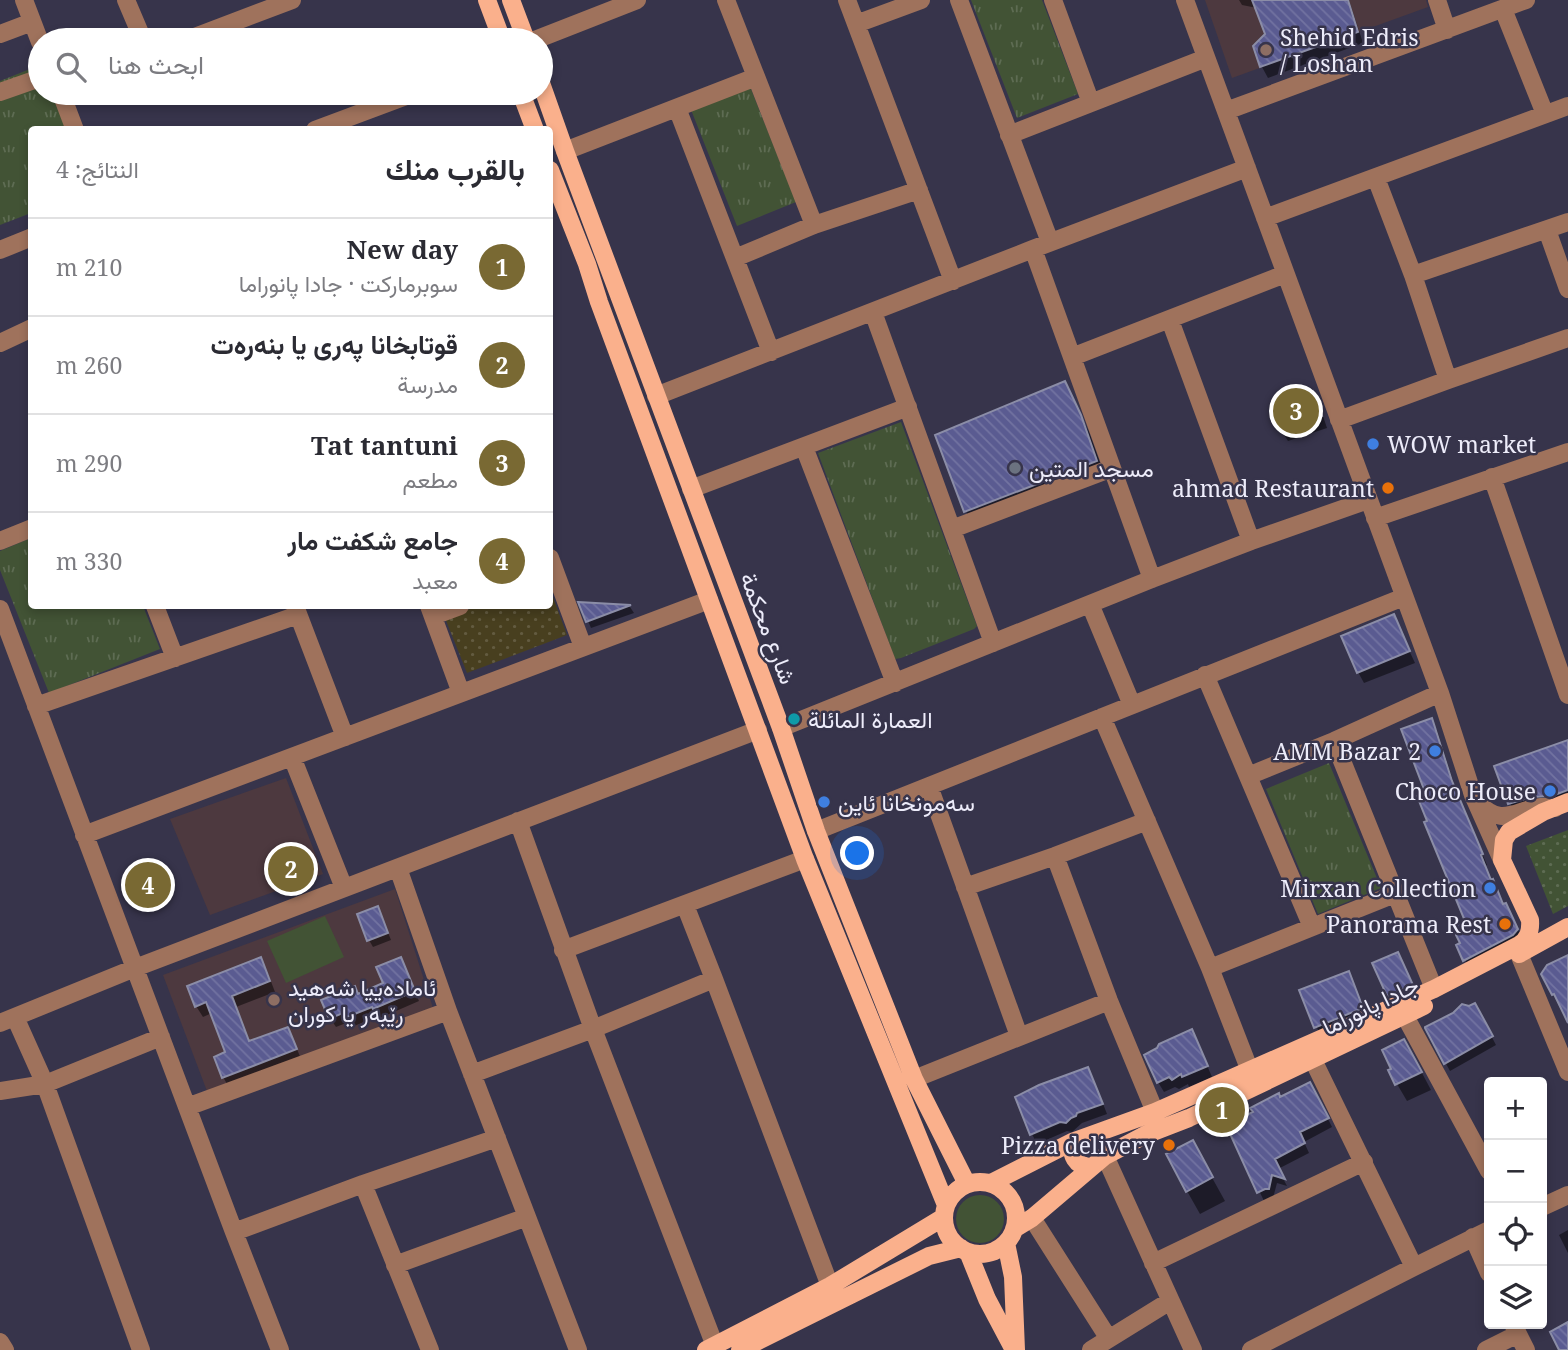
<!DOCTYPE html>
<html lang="ar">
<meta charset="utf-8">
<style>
body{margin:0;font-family:"Noto Serif",Vazirmatn,serif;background:#f7f7f7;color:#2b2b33;direction:rtl}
.controls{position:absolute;right:21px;bottom:21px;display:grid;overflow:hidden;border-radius:7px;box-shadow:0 4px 10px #0003}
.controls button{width:63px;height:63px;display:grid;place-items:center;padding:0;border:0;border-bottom:2px solid #e1e1e2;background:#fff;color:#2b2b33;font:35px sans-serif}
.you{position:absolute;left:858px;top:854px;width:24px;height:24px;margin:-18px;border:5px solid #fff;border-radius:50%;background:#1a73e8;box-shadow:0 0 0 10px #1a73e833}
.badge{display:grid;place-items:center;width:46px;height:46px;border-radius:50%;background:#796933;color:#fff;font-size:23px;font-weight:700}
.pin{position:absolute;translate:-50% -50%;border:4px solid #fff;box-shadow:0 2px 7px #0006}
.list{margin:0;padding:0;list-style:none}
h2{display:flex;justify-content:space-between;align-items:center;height:91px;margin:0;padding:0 28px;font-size:30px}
h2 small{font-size:23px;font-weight:400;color:#7c7c81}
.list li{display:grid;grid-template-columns:46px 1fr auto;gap:21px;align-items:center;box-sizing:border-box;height:98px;padding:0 28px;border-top:2px solid #e1e1e2}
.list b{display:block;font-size:26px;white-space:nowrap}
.list p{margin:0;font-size:23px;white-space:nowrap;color:#7c7c81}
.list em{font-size:23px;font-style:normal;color:#7c7c81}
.icon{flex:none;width:38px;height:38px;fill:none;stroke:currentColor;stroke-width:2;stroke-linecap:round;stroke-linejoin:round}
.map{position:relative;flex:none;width:1568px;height:1350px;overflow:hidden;direction:ltr}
.search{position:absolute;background:#fff;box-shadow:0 4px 10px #0003;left:28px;top:28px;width:525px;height:77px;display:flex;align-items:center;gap:18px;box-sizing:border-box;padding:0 24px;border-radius:38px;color:#7c7c81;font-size:26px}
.panel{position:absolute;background:#fff;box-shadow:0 4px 10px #0003;left:28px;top:126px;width:525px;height:483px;border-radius:7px;direction:rtl}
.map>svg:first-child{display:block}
.education{fill:#4d393f}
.grass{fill:url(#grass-tufts)}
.sand{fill:url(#sand-dots)}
.park{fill:url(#park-dots)}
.garden{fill:#425335}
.shadow{fill:#0007}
.building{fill:url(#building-back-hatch);stroke:#8b8da7;stroke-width:2}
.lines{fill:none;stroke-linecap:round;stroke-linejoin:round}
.minor{stroke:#9f725c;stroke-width:18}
.major{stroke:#fab08c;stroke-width:18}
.education-dot{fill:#8d6e63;stroke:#37344b;stroke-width:2.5}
.shop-dot{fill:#3f7fe0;stroke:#37344b;stroke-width:2.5}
.worship-dot{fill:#6b7280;stroke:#37344b;stroke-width:2.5}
.food-dot{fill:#e8710a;stroke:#37344b;stroke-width:2.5}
.culture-dot{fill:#0f9aa8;stroke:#37344b;stroke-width:2.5}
.labels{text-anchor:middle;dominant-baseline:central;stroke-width:5;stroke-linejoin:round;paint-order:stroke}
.poi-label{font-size:23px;fill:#edecfa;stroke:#37344b;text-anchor:start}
.street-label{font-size:23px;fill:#edecfa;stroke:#37344b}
</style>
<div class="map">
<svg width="1568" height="1350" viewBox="0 0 1568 1350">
<defs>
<pattern id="grass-tufts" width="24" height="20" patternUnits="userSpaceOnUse" patternTransform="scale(1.75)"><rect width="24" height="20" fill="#425335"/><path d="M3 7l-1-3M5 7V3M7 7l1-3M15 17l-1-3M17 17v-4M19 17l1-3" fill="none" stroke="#5e6c53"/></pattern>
<pattern id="sand-dots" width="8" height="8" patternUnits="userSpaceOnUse" patternTransform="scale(1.75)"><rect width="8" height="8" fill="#483f1f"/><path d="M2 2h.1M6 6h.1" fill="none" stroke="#635b40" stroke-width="1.8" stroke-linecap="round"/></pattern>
<pattern id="park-dots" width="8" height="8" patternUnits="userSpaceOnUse" patternTransform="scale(1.75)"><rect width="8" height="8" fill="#425335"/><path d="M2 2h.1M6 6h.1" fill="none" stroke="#5e6c53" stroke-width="1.8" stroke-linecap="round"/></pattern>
<pattern id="building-back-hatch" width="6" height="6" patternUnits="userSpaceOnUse" patternTransform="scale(1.75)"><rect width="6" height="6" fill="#5a5b91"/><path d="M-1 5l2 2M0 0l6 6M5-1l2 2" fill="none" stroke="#7273a1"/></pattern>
</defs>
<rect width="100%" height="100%" fill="#37344b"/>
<path class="education" d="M1205 0H1426L1428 7 1232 78Z
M286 778 323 874 210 915 170 819Z
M395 889 433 1008 207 1091 163 975Z"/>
<path class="grass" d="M971 0H1042L1078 94 1017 118Z
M40 65V93H54L68 129 32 130 31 213 0 225V81Z
M745 74 796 202 737 226 686 97Z
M901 422 977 626 974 629 901 658 895 659 818 453Z
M31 538 32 606H143L160 649 49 693 0 570V551Z
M1329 763 1381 888 1318 914 1266 789Z"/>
<path class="sand" d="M550 589 567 635 467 673 445 618 478 606H550Z"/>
<path class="park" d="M1568 830V906L1553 914 1526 846Z"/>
<path class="garden" d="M325 916 344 957 286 983 267 941Z
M956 1219a24 24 0 1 1 48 0a24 24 0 1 1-48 0Z"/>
<path class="shadow" d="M1239 0H1349L1363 43 1268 78 1262 67 1255 47 1267 35 1257 8 1242 5Z
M1312 393 1319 404 1327 428 1288 441 1281 430Z
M1073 399 1089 432 1105 477 974 527 966 511 937 436Z
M581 604 630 607 634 613 591 628Z
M1393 616 1415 663 1364 683 1358 672Z
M1431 720 1437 730 1457 793 1487 865 1485 866 1492 881 1504 906 1511 915 1523 940 1470 970 1458 946 1462 944 1467 922 1429 822 1428 793Z
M1568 740V798L1514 810 1510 803 1561 743Z
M381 915 391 940 373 947 369 940Z
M261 960 267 971 275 992 236 1007 250 1043 293 1040 302 1061 230 1089 223 1077 216 1058 228 1053 212 1013 203 1017 196 1006Z
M1375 964 1404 965 1418 997 1395 1007Z
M405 969 419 1001 380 1018 379 1016 354 1026 351 1021 336 1027 330 1018 358 995 385 984Z
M1352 980 1366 1016 1320 1035 1302 991Z
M1475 1005 1496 1045 1450 1071 1427 1029Z
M1197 1042 1212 1077 1189 1087 1188 1084 1179 1089 1175 1087 1164 1092 1158 1082Z
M1414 1058 1431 1090 1407 1101 1397 1084Z
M1088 1069 1093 1078 1107 1114 1082 1123 1072 1132 1067 1131 1037 1144 1032 1134Z
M1315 1093 1332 1127 1304 1142 1309 1153 1278 1169 1287 1186 1277 1183 1273 1198 1264 1201 1228 1126 1280 1099Z
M1205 1165 1225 1201 1200 1214 1187 1191Z
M1568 1230V1253L1559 1235Z"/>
<path class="building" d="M1252 0H1348L1358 32 1260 67 1253 46 1265 34Z
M1065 381 1081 415 1097 461 964 512 935 435Z
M1313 391 1322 416 1280 431 1271 406Z
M578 602 631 605 586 622Z
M1394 614 1410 651 1357 673 1341 636Z
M1432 718 1452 781 1483 854 1481 855 1491 880 1493 879 1503 904 1506 903 1518 929 1513 935 1463 961 1456 945 1460 943 1452 927 1465 921 1424 822 1427 821 1417 796 1425 792 1401 729Z
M1568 740V790L1552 796 1532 797 1508 804 1494 766Z
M378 906 388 933 367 941 357 914Z
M1398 952 1413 985 1387 996 1372 963Z
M1568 955V1023L1554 994 1552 995 1541 974 1547 965Z
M261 957 270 981 232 996 249 1041 288 1027 297 1049 222 1078 214 1057 225 1052 206 1002 195 1007 187 986Z
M401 957 415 991 373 1009 372 1007 347 1017 345 1012 329 1019 321 1000 355 986 358 994 383 983 376 967Z
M1349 971 1363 1008 1314 1028 1299 990Z
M1475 1003 1493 1036 1444 1064 1425 1028V1027L1453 1013 1462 1004 1469 1006Z
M1192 1029 1208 1066 1182 1077 1181 1074 1172 1080 1169 1077 1157 1083 1144 1055 1157 1048 1159 1044Z
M1404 1039 1422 1072 1395 1085 1388 1070 1391 1069 1382 1050Z
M1088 1067 1103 1104 1077 1113 1076 1116 1071 1118 1066 1123 1060 1122 1030 1135 1015 1097 1039 1085Z
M1310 1082 1329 1118 1300 1132 1305 1143 1275 1159 1285 1179 1272 1175 1269 1189H1265L1257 1193 1226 1125 1253 1112 1250 1108 1279 1093 1280 1097Z
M1193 1140 1213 1177 1186 1192 1166 1154Z
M1568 1322V1350H1559L1550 1332Z"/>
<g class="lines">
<path class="minor" d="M24 0 40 42
M126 0 143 40
M726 0 814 225
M847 0 953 281
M959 0 1050 242
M1053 0 1091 103
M1185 0 1440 693 1473 795 1502 860
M1437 0 1447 30
M1503 9 1545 114
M856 24 921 0
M0 34 32 22
M187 40 292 0
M535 40 637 0
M0 92 40 78
M61 93 75 130
M677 108 771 352
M1226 111 1526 0
M315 130 414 93
M1009 135 1206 58
M565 151 756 77
M1376 178 1413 275 1448 380
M1265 218 1568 106
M1547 230 1568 289
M1033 249 1152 579
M0 250 32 237
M735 258 814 225 919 190
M1413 275 1568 222
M873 312 993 643
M1170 320 1251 541
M0 343 32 328
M1072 357 1285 274
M656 396 1033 249 1247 168
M1339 420 1448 380 1568 338
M804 447 895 683
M1492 477 1568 695
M691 489 908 407
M1375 518 1568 452
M952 529 1112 468
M0 541 32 528
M550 558 583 647
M1090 604 1132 705
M155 606 175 658
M295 606 345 737
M429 606 461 693
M0 609 234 1232 280 1350
M433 616 460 606
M1205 675 1312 927
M36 706 298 615
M1102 717 1210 968 1250 1071
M781 728 1152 579 1251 541 1368 500
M1334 741 1434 989
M292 757 344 888
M1248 776 1334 741 1440 693
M929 786 1019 1036
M1478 802C1505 834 1523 800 1555 808
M518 821 593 1029 715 1346
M816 831 1404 597
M84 835 709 600
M1055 856 1109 1001 1155 1112
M398 868 448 1011 578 1350
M965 887 1055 856 1147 821
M685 905 714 979 830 1286
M563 950 805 859
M1519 954 1568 1072
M1210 968 1395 894
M1405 1016 1489 1171
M15 1017 45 1084 141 1350
M0 1023 135 968 758 730
M1313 1060 1414 1267
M472 1074 593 1029 714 979
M914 1079 1109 1001
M0 1091 45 1084 161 1037
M187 1107 448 1011
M1105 1156 1193 1350
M363 1184 430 1350
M1542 1207 1568 1195
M1032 1218 1109 1339
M234 1232 363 1184 497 1138
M1473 1237 1489 1273
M1153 1263 1364 1162
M395 1265 527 1217
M1513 1324 1526 1350
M0 1342 5 1350
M1091 1350 1170 1301
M1251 1350 1414 1267 1489 1230
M1486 1350 1518 1334"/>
<path class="major" d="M487 0 502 40
M511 0 526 40
M541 83 565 151 781 728 816 831 914 1079 967 1184
M521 93 535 130
M550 170 587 264 599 302 805 859 946 1205
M1519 954 1568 927
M1072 1142C1071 1155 1075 1166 1090 1167
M944 1218a36 36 0 1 1 72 0a36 36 0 1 1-72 0Z
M991 1183 1072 1142 1155 1112 1434 989 1519 945C1528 939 1531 932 1530 920L1502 860 1504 840 1509 832 1543 812 1568 802
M1014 1229 1032 1218 1105 1156 1145 1135 1189 1118 1424 1006
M1006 1243 1013 1277 1016 1350
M968 1252 987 1299 1014 1350
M706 1350 830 1286 944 1217
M740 1350 929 1256 961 1248"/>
</g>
<g class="education-dot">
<circle cx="1266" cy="50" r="7"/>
<circle cx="274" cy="1000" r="7"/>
</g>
<g class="shop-dot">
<circle cx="1373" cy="444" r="7"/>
<circle cx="1435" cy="751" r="7"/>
<circle cx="1550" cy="791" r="7"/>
<circle cx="824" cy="802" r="7"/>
<circle cx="1490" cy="888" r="7"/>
</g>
<circle class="worship-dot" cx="1015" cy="468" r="7"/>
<g class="food-dot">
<circle cx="1388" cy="488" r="7"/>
<circle cx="1505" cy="924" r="7"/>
<circle cx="1169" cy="1145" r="7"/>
</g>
<circle class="culture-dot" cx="794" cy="719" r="7"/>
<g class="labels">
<g class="poi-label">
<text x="1280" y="37">Shehid Edris<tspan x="1280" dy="26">/ Loshan</tspan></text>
<text x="1387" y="444">WOW market</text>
<text x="1029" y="468">مسجد المتين</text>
<text x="1374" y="488" text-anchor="end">ahmad Restaurant</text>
<text x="808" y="719">العمارة المائلة</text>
<text x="1421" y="751" text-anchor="end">AMM Bazar 2</text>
<text x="1536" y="791" text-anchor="end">Choco House</text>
<text x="838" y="802">سەمونخانا ئاین</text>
<text x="1476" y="888" text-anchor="end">Mirxan Collection</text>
<text x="1491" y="924" text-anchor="end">Panorama Rest</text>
<text x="288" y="987">ئامادەییا شەهید<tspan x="288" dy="26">رێبەر یا کوران</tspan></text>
<text x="1155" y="1145" text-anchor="end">Pizza delivery</text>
</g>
<g class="street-label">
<text transform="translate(769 628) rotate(69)">شارع محكمة</text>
<text transform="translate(1370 1005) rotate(-26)">جادا پانوراما</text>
</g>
</g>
</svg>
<div class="controls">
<button>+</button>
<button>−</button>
<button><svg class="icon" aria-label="locate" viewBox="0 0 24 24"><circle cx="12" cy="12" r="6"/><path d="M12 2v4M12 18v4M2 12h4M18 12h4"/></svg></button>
<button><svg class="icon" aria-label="layers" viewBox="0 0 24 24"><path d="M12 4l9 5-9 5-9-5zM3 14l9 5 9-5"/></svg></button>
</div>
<div class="you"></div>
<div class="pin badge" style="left:1222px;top:1110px">1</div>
<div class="pin badge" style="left:291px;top:869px">2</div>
<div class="pin badge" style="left:1296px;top:411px">3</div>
<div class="pin badge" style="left:148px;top:885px">4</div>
<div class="search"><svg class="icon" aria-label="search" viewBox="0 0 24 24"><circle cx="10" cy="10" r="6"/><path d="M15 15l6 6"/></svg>ابحث هنا</div>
<section class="panel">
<h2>بالقرب منك<small>النتائج: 4</small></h2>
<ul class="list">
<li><span class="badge">1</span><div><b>New day</b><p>سوبرماركت · جادا پانوراما</p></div><em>210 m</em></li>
<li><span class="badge">2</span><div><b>قوتابخانا پەری یا بنەرەت</b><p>مدرسة</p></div><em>260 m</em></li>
<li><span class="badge">3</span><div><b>Tat tantuni</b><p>مطعم</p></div><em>290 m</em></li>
<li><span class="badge">4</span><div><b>جامع شكفت مار</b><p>معبد</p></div><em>330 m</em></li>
</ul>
</section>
</div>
